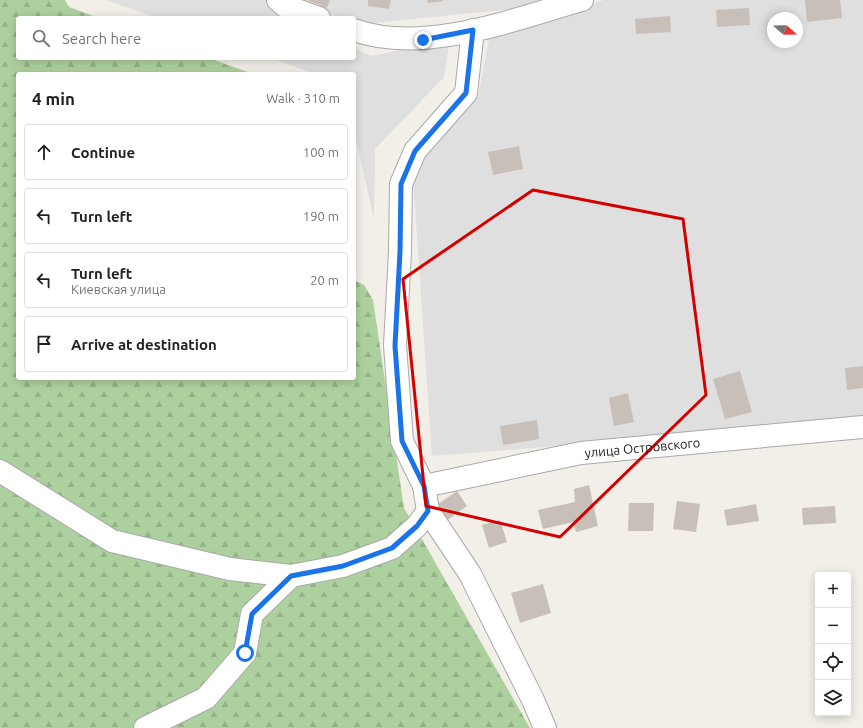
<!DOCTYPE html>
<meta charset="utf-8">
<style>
body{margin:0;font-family:Ubuntu,sans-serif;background:#f2f2f2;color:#202124}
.controls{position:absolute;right:12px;bottom:12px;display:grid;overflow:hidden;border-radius:4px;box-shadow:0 2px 10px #0003}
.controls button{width:36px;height:36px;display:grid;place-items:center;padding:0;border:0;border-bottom:1px solid #e0e0e0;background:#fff;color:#202124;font:20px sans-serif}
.compass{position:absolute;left:767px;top:12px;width:36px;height:36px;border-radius:50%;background:#fff;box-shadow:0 2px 10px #0003;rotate:110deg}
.stop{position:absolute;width:12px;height:12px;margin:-9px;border:3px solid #1a73e8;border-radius:50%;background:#fff}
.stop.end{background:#1a73e8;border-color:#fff;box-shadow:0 1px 4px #0008}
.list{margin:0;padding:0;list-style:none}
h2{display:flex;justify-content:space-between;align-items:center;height:52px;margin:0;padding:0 16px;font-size:17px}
h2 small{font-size:13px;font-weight:400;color:#757577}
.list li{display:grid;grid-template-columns:26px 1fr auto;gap:12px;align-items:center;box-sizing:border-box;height:56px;margin:0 8px 8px;padding:0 8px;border:1px solid #e0e0e0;border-radius:4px}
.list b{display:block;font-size:15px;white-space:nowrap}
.list p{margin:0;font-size:13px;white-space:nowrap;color:#757577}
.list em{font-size:13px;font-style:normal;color:#757577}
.icon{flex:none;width:22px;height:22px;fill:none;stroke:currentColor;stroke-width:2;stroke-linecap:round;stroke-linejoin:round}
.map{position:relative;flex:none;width:863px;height:728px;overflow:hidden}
.search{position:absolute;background:#fff;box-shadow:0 2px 10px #0003;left:16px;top:16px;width:340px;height:44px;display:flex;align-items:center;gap:10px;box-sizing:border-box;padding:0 14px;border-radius:4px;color:#757577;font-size:15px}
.panel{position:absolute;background:#fff;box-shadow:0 2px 10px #0003;left:16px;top:72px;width:340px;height:308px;border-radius:4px}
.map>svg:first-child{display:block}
.residential{fill:#e0dfdf;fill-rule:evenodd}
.forest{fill:url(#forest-firs)}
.building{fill:#c7bfb8}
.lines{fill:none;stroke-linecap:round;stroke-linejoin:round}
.minor-casing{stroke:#a9a9a9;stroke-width:24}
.minor{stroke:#fff;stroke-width:22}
.route{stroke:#1a73e8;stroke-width:5}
.marked{fill:none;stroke:#d40000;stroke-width:3;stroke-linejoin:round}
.labels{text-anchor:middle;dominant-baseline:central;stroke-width:3.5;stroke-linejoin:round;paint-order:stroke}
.street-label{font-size:13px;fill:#222;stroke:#fff}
</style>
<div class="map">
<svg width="863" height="728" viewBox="0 0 863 728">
<defs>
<pattern id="forest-firs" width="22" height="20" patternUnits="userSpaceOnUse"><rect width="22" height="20" fill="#add19e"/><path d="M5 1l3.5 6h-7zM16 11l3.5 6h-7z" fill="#95b388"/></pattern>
</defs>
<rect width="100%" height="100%" fill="#f2efe9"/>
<path class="residential" d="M106 0H272L294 18H157Z
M299 0H555L503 10 354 25V18H339Z
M604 0H863V422L432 456 412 164 478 97 491 29ZM773 18H797V42H773Z
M450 40 444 77 375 149 374 219 354 131V74H315L270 58H354V48L371 56Z"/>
<path class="forest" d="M0 0H65L69 7 99 18H18V58H209L253 74H18V378H354V280L364 285 373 300 404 508 530 728H0Z"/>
<path class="building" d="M307 0H330L327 8Z
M368 0H391L389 9 368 6Z
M427 0H443V1L428 3Z
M805 0H840L842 18 807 22Z
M749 8 750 25 717 27 716 10Z
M670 16 671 32 636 34 635 19Z
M519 146 523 169 493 175 488 152Z
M863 366V388L847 390 845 368Z
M740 371 752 412 725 419 713 379Z
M628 393 634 422 614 426 609 398Z
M537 420 539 439 503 445 500 426Z
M589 485 598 526 576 532 573 522 543 529 538 510 575 502 574 489Z
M457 491 467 506 446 521 435 506Z
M677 501 700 504 696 532 673 529Z
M629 503H654L653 531H628Z
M756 504 759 521 727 526 724 510Z
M835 506 836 523 803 525 802 508Z
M500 520 507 542 489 548 482 525Z
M543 584 551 613 520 623 511 593Z"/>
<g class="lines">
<defs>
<g id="minor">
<path d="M278 0 285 6 319 18"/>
<path d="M354 30C424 55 514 19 582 0"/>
<path d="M473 30 466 93 415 151 401 184 400 252 395 345 402 441 424 486 428 511 470 574 533 700 545 728"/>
<path d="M0 471 112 541 230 569 291 576 343 566 392 548 417 526 428 511"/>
<path id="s1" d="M424 486 581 453 863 427"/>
<path d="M145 728 206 698 245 653 252 614 291 576"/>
</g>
</defs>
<use href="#minor" class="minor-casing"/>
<use href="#minor" class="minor"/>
</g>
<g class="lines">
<path class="route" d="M245 653 252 614 291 576 343 566 392 548 417 526 428 511 424 486 402 441 395 346 400 252 401 184 415 151 466 93 473 30 423 40"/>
</g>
<path class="marked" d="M533 190 683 219 706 395 560 537 426 506 403 279Z"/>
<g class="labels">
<g class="street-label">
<text stroke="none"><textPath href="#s1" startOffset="222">улица Островского</textPath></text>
</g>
</g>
</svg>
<div class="controls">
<button>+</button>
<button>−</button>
<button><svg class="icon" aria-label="locate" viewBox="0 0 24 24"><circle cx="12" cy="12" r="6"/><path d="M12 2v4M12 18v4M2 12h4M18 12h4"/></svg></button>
<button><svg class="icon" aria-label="layers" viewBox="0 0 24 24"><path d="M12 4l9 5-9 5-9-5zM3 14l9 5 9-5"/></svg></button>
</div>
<svg class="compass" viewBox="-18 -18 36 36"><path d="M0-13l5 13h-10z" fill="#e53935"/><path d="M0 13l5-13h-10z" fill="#757577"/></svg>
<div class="stop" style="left:245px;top:653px"></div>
<div class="stop end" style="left:423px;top:40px"></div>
<div class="search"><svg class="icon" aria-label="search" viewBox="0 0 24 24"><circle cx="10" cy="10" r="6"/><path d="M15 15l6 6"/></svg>Search here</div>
<section class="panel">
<h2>4 min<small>Walk · 310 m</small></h2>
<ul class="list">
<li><svg class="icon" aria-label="ahead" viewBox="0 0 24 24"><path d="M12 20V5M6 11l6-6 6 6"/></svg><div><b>Continue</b></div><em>100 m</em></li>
<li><svg class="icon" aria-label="left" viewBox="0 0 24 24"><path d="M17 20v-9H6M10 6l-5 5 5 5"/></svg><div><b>Turn left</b></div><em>190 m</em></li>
<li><svg class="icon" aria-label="left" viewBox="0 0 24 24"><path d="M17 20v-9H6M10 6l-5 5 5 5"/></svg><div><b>Turn left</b><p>Киевская улица</p></div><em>20 m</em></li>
<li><svg class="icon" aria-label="arrive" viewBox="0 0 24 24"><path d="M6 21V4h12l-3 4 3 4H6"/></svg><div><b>Arrive at destination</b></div></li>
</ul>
</section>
</div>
